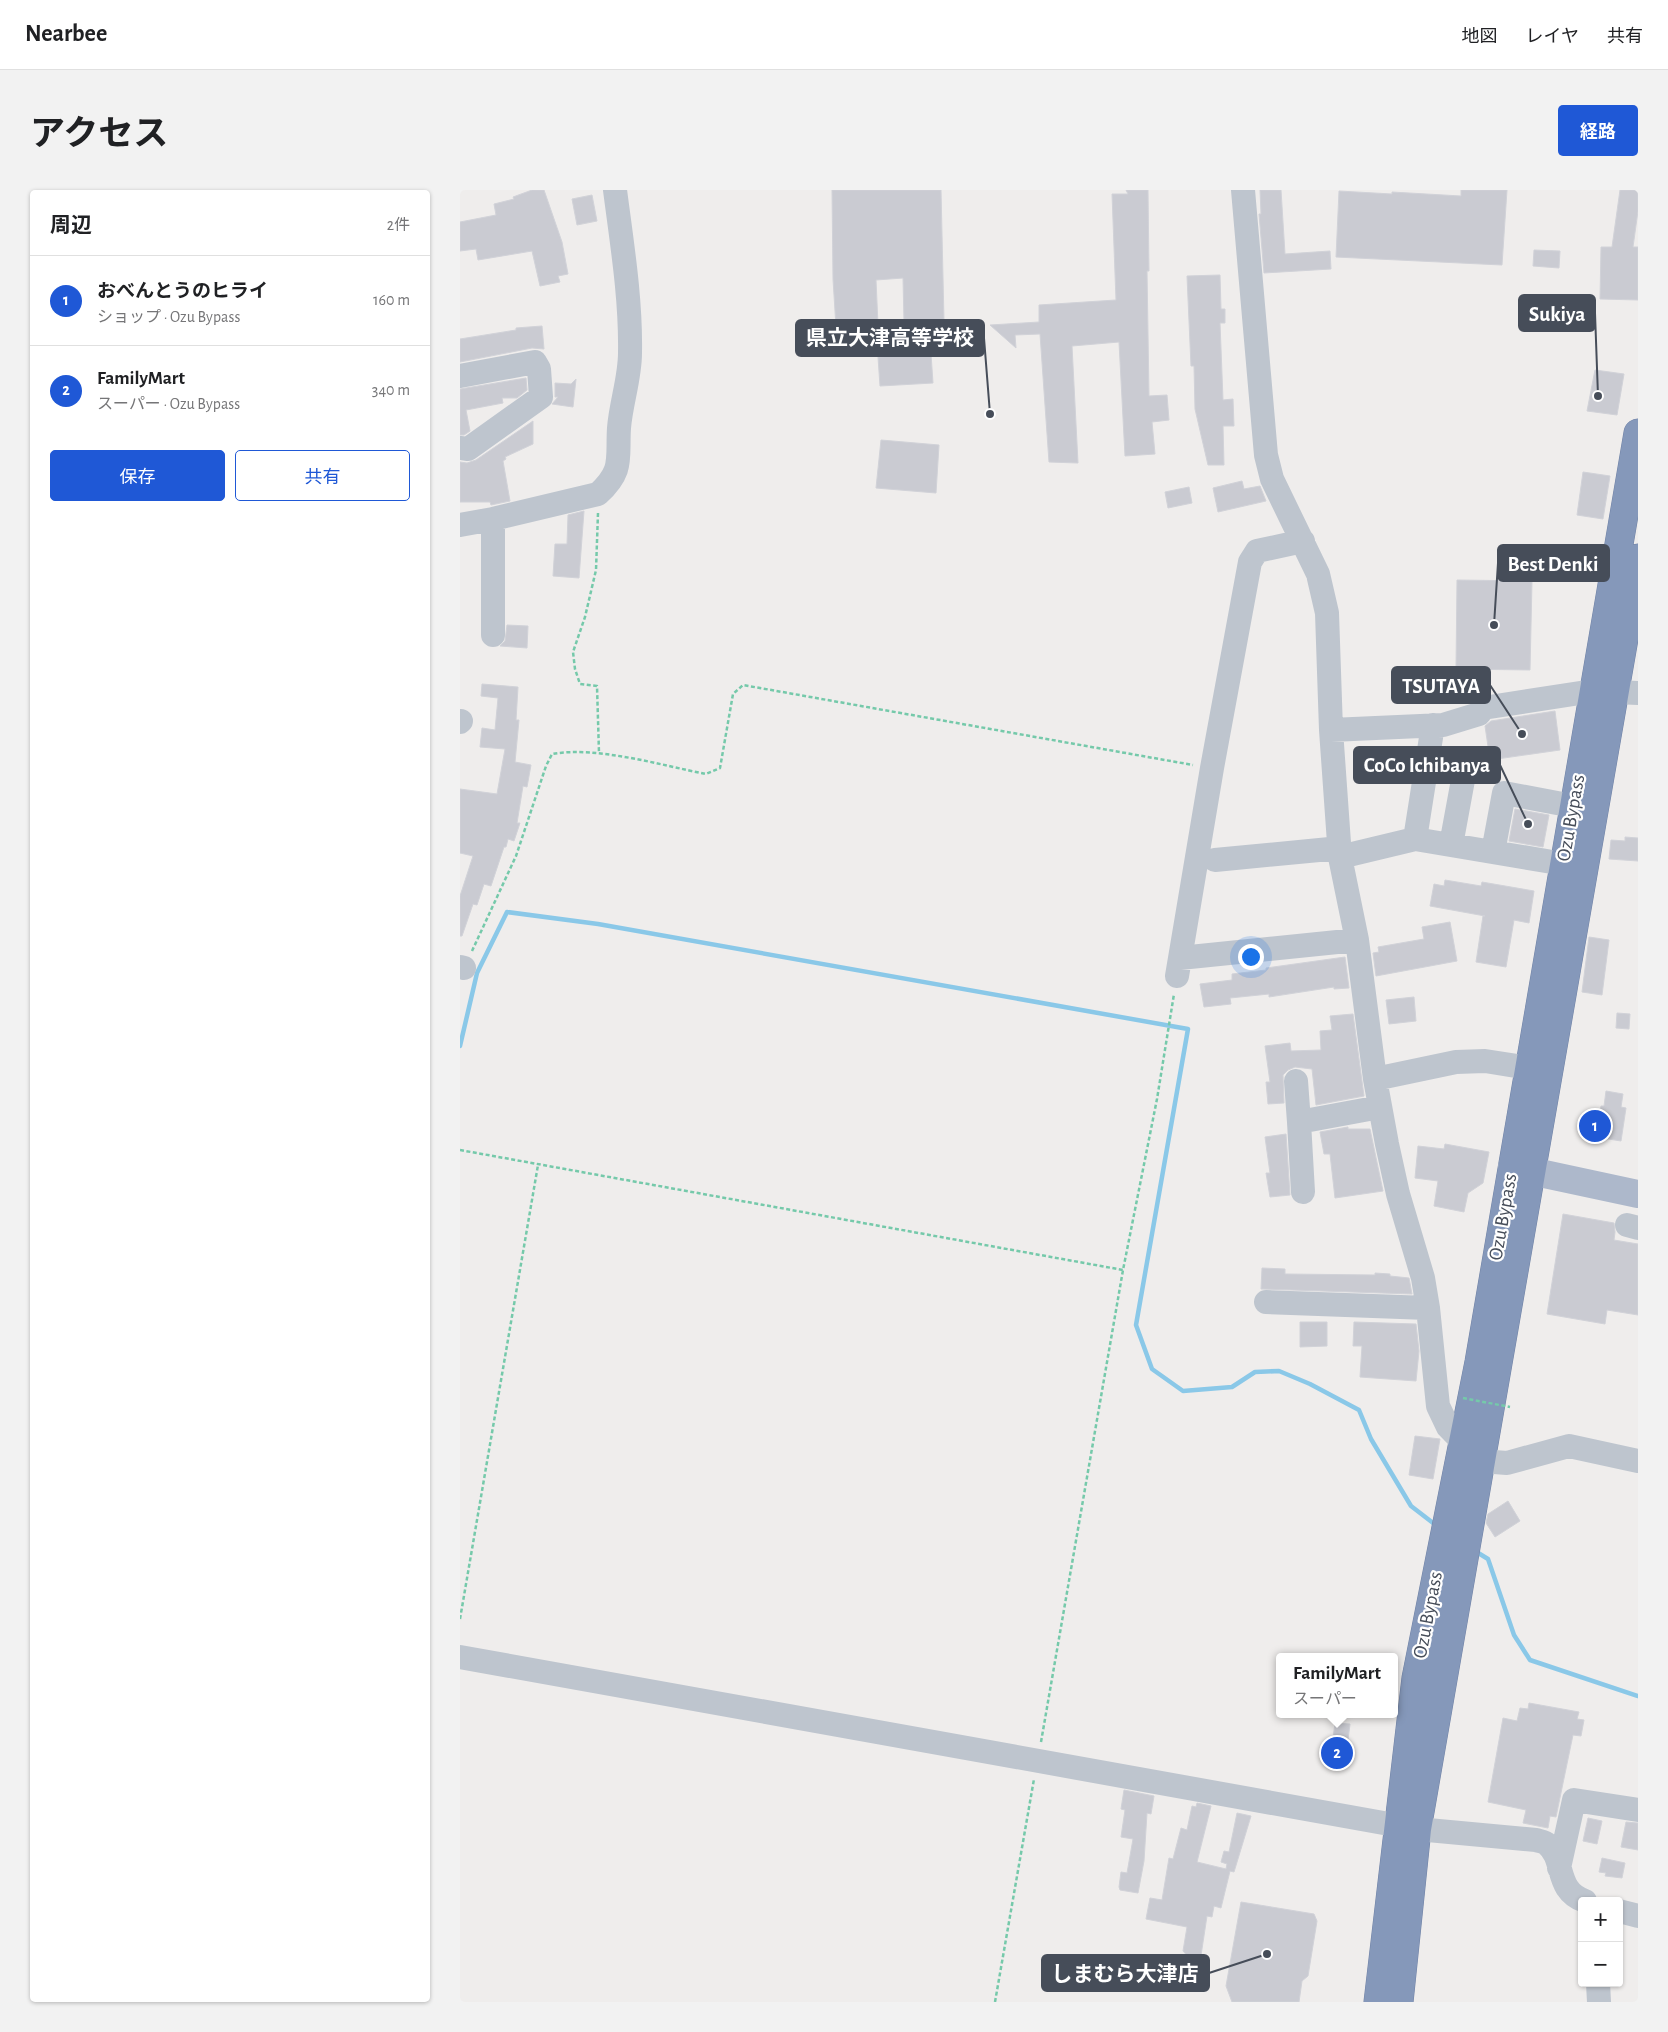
<!DOCTYPE html>
<html lang="ja">
<meta charset="utf-8">
<style>
body{margin:0;font-family:"Alegreya Sans","Noto Sans JP",sans-serif;background:#f2f2f2;color:#202124}
.controls{position:absolute;right:15px;bottom:15px;display:grid;overflow:hidden;border-radius:5px;box-shadow:0 1px 4px #0004}
.controls button{width:45px;height:45px;display:grid;place-items:center;padding:0;border:0;border-bottom:1px solid #e0e0e0;background:#fff;color:#202124;font:25px sans-serif}
.you{position:absolute;left:790px;top:766px;width:18px;height:18px;margin:-12px;border:4px solid #fff;border-radius:50%;background:#1a73e8;box-shadow:0 0 0 8px #1a73e833}
.badge{display:grid;place-items:center;width:32px;height:32px;border-radius:50%;background:#1f58d6;color:#fff;font-size:16px;font-weight:700}
.pin{position:absolute;translate:-50% -50%;border:2px solid #fff;box-shadow:0 1px 5px #0006}
.popup{position:absolute;left:816px;top:1463px;width:122px;height:65px;box-sizing:border-box;display:grid;place-content:center;border-radius:5px;background:#fff;filter:drop-shadow(0 1px 4px #0005);font-size:16px;white-space:nowrap;color:#757577}
.popup b{font-size:19px;color:#202124}
.popup::after{content:'';position:absolute;left:50%;top:100%;margin-left:-10px;border:10px solid transparent;border-top-color:#fff}
.list{margin:0;padding:0;list-style:none}
h2{display:flex;justify-content:space-between;align-items:center;height:65px;margin:0;padding:0 20px;font-size:21px}
h2 small{font-size:16px;font-weight:400;color:#757577}
.list li{display:grid;grid-template-columns:32px 1fr auto;gap:15px;align-items:center;box-sizing:border-box;height:90px;padding:0 20px;border-top:1px solid #e0e0e0}
.list b{display:block;font-size:19px;white-space:nowrap}
.list p{margin:0;font-size:16px;white-space:nowrap;color:#757577}
.list em{font-size:16px;font-style:normal;color:#757577}
.actions{display:flex;gap:10px;padding:15px 20px}
.actions a{flex:1;padding:11px 0;border:1px solid #1f58d6;border-radius:5px;text-align:center;font-size:18px;color:#1f58d6}
.actions .main{background:#1f58d6;color:#fff}
.map{position:relative;flex:none;width:1178px;height:1812px;overflow:hidden;border-radius:5px}
header{display:flex;align-items:center;gap:30px;box-sizing:border-box;height:70px;padding:0 25px;background:#fff;border-bottom:1px solid #e0e0e0}
header strong{font-size:24px}
nav{display:flex;gap:28px;margin-inline-start:auto;font-size:18px}
.intro{display:flex;align-items:center;justify-content:space-between;box-sizing:border-box;height:120px;padding:0 30px}
h1{margin:0;font-size:35px}
.button{padding:12px 22px;border-radius:5px;background:#1f58d6;color:#fff;font-size:18px;font-weight:700}
main{display:flex;gap:30px;padding:0 30px}
aside{flex:1;background:#fff;border-radius:5px;box-shadow:0 1px 4px #0004}
.map>svg:first-child{display:block}
.lines{fill:none;stroke-linecap:round;stroke-linejoin:round}
.stream{stroke:#8ac8e8;stroke-width:4.5}
.building{fill:#cacbd2;stroke:#d1d2d8}
.highway-casing{stroke:#7183a6;stroke-width:29}
.path{stroke:#75c9aa;stroke-width:2.5;stroke-dasharray:4 2.5;stroke-linecap:butt}
.minor{stroke:#bec5ce;stroke-width:24}
.major{stroke:#adb8cb;stroke-width:28}
.highway{stroke:#8598ba;stroke-width:28}
.path-bridge{stroke:#75c9aa;stroke-width:2.5;stroke-dasharray:4 2.5;stroke-linecap:butt}
.labels{text-anchor:middle;dominant-baseline:central;stroke-width:4.5;stroke-linejoin:round;paint-order:stroke}
.street-label{font-size:20px;fill:#464d59;stroke:#fff}
.leader{fill:none;stroke:#464d59;stroke-width:2}
.callout-dot{fill:#464d59;stroke:#fff;stroke-width:2}
.callout{fill:#464d59;stroke:#464d59;stroke-width:2}
.callout-label{font-size:21px;text-anchor:middle;font-weight:bold;fill:#fff}
</style>
<header>
<strong>Nearbee</strong>
<nav><a>地図</a><a>レイヤ</a><a>共有</a></nav>
</header>
<div class="intro"><h1>アクセス</h1><a class="button">経路</a></div>
<main>
<aside>
<h2>周辺<small>2件</small></h2>
<ul class="list">
<li><span class="badge">1</span><div><b>おべんとうのヒライ</b><p>ショップ · Ozu Bypass</p></div><em>160 m</em></li>
<li><span class="badge">2</span><div><b>FamilyMart</b><p>スーパー · Ozu Bypass</p></div><em>340 m</em></li>
</ul>
<div class="actions"><a class="main">保存</a><a>共有</a></div>
</aside>
<div class="map">
<svg width="1178" height="1812" viewBox="0 0 1178 1812">
<rect width="100%" height="100%" fill="#efedec"/>
<g class="lines">
<path class="stream" d="M0 856 17 783 47 722 138 734 728 839 676 1135 692 1179 723 1201 772 1197 795 1182 819 1181 850 1194 899 1220 911 1249 951 1316 977 1336
M1015 1361 1028 1369 1054 1445 1070 1470 1178 1506"/>
</g>
<path class="building" d="M72 0H84L102 52 108 84 98 86 100 92 80 96 72 61 18 70 16 59 0 61V32L36 25 34 14 54 9 53 7Z
M372 0H481L484 131 444 132 443 88 416 90 418 135 376 137 373 89Z
M666 0H688L689 81H687L689 206 707 205 709 230 692 232 695 264 665 266 659 152 612 156 618 273 589 272 580 144 555 145 556 158 530 135 579 132V115L656 110 652 4H668Z
M800 0H821L825 64 870 61 871 79 804 83 799 24H801Z
M1001 0H1047L1042 75 876 67 879 1 932 4V2L1001 6Z
M1160 0H1178V21L1173 57H1178V110L1140 109 1141 57H1152Z
M132 5 137 31 117 35 112 9Z
M1074 60 1100 61 1099 78 1073 76Z
M760 85 761 119H765V133H760L763 210 773 209 774 236H763L764 275H748L735 219 734 176H731L727 86Z
M82 136 84 159 72 158 0 172V149L56 140V138Z
M471 164 473 193 420 196 418 167Z
M1135 180 1164 184 1157 225 1127 221Z
M66 188 67 200 57 208H42L43 213 6 220 10 241 4 245H0V199Z
M116 189 113 217 92 214 98 207H95V193L111 194Z
M73 231V254L45 267 46 269 43 271 50 311 31 315 30 312H0V272L7 273 16 270Z
M421 250 479 255 476 303 416 298Z
M1123 282 1150 286 1143 329 1117 325Z
M782 291 784 299 800 296 806 311 758 322 753 298Z
M729 297 732 313 708 318 705 302Z
M124 321 119 388 93 386 95 354H107L108 325Z
M997 390 1072 391 1070 480 996 479Z
M47 435 68 436 67 458 40 456 45 451Z
M22 494 58 497 56 530H59L55 572 71 575 67 597 63 596 57 633H60L54 651 48 649 46 657H44L31 696 24 694 17 715 13 714 2 746H0V706L13 666 0 663V599L37 604 45 559 20 557 22 538 35 540 38 508 21 506Z
M1095 521 1100 560 1030 570 1025 536 1031 531Z
M1055 619 1089 625 1083 657 1049 651Z
M1165 647 1178 648V671L1149 669 1151 650 1165 651Z
M985 690 1021 696 1022 692 1074 701 1069 733 1054 730 1046 777 1016 772 1023 726H1025L970 716 974 694 984 696Z
M990 732 997 771 916 786 913 763 919 762 918 757 964 749 962 737Z
M1129 747 1149 750 1142 805 1122 802Z
M885 767 889 798 874 799V797L809 807V804L770 808 771 814 744 817 740 794 772 790V784L806 780V778Z
M954 807 956 831 929 834 926 810Z
M1157 823 1170 824 1169 839 1156 838Z
M893 824 904 906 856 915 852 879 835 877 828 880 823 885 824 913 808 914 806 892H810L805 856 830 853 831 861 861 860 860 841 872 840 870 826Z
M1146 901 1163 904 1161 917 1166 918 1161 951 1136 947 1141 916H1144Z
M888 937V939H910L923 1001 875 1008 870 964H864L860 942Z
M826 944 830 1005 810 1007 806 983H810L805 947Z
M985 954 1029 962 1023 993 1008 1003 1004 1022 974 1016 978 991 955 988 958 956 984 959Z
M1103 1024 1154 1033 1155 1042 1154 1050 1178 1054V1125L1147 1120 1145 1134 1087 1124Z
M802 1078 825 1079V1084L915 1085V1083L930 1084V1086L949 1088 952 1104 801 1099Z
M840 1132H867V1156L840 1157Z
M894 1132 956 1134 959 1161 956 1191 900 1187 902 1156H893Z
M955 1246 980 1249 973 1289 949 1285Z
M1048 1311 1060 1331 1035 1347 1026 1333 1028 1324Z
M1069 1513 1119 1522 1117 1529 1124 1530 1121 1546 1113 1545 1096 1627 1090 1626 1088 1638 1063 1633 1066 1620 1028 1612 1043 1528 1057 1531 1060 1518 1068 1519Z
M875 1533 890 1534 888 1550 873 1548Z
M664 1600 694 1606 691 1624 687 1623 684 1671 678 1703 660 1700 659 1697 661 1682 667 1683 673 1649 661 1647 665 1620 661 1619Z
M737 1613 751 1616 737 1672 766 1679 767 1674 761 1672 764 1661 769 1662 777 1623 791 1626 774 1682 770 1681 761 1718 754 1716 752 1727 747 1726 740 1772 731 1770 723 1761 727 1737 686 1729 690 1708 702 1710 709 1668 713 1669 721 1638 727 1640 732 1616 736 1617Z
M1128 1628 1142 1631 1137 1654 1123 1651Z
M1166 1632 1178 1633V1660L1161 1657Z
M1142 1668 1165 1673 1162 1688 1145 1686 1146 1683 1139 1682Z
M781 1712 854 1724 857 1731 848 1786 842 1791 839 1812H772L766 1796Z"/>
<g class="lines">
<defs>
<path id="highway" d="M918 1812 956 1488 1019 1172 1178 243
M939 1812 957 1639 1178 368"/>
</defs>
<use href="#highway" class="highway-casing"/>
<path class="path" d="M138 323 136 380 125 427 113 462 115 479 120 494 137 496 139 563
M12 761 56 666 86 576 92 564C137 556 200 575 246 584L260 578 273 504 283 495 733 575
M0 960 663 1080
M0 1429 78 975
M581 1552 663 1080 697 909 714 804
M535 1812 574 1589"/>
<path class="minor" d="M783 0 806 265 812 289 858 384 867 423 871 540 880 667 897 750 915 889 927 954 938 1004 963 1088 968 1118 978 1216 988 1237 1021 1271 1047 1273 1109 1256 1178 1271
M0 186 75 172 79 179 81 207 8 259 0 258
M0 335 33 329 138 304C164 280 157 269 159 238 161 213 170 188 170 163 171 109 162 54 155 0
M33 445V329
M0 532 1 531
M871 540 983 535 1019 524 1023 518 1133 501 1178 503
M968 571 1005 579 991 655
M955 649 1104 674
M1033 662 1044 603 1113 616
M880 667 955 649 973 535
M755 670 880 658
M720 768 897 750
M0 777 4 778
M717 786 752 578 790 372 797 361 843 351
M915 889 996 872 1025 871 1069 878
M836 891 839 932
M843 1002 839 932 920 917
M1167 1035 1178 1038
M806 1112 968 1118
M0 1467 957 1639 1076 1650C1079 1651 1085 1652 1087 1654 1106 1670 1094 1700 1125 1711
M1099 1678 1114 1610 1178 1620
M1159 1721 1178 1726
M1138 1793 1139 1812"/>
<path class="major" d="M1052 977 1178 1004"/>
<use href="#highway" class="highway"/>
<path class="path-bridge" d="M1003 1208 1050 1217"/>
</g>
<g class="labels">
<g class="street-label">
<text transform="translate(1111 628) rotate(-80)">Ozu Bypass</text>
<text transform="translate(1043 1027) rotate(-80)">Ozu Bypass</text>
<text transform="translate(968 1425) rotate(-79)">Ozu Bypass</text>
</g>
</g>
<path class="leader" d="M1138 206L1135 123M530 224L524 148M1034 435L1038 373M1062 544L1030 495M1068 634L1040 575M807 1764L749 1783"/>
<g class="callout-dot">
<circle cx="1138" cy="206" r="5"/>
<circle cx="530" cy="224" r="5"/>
<circle cx="1034" cy="435" r="5"/>
<circle cx="1062" cy="544" r="5"/>
<circle cx="1068" cy="634" r="5"/>
<circle cx="807" cy="1764" r="5"/>
</g>
<g class="callout">
<rect x="1059" y="105" width="76" height="36" rx="5"/>
<rect x="336" y="130" width="188" height="36" rx="5"/>
<rect x="1038" y="355" width="111" height="36" rx="5"/>
<rect x="932" y="477" width="98" height="36" rx="5"/>
<rect x="894" y="557" width="146" height="36" rx="5"/>
<rect x="582" y="1765" width="167" height="36" rx="5"/>
</g>
<g class="callout-label">
<text x="1097" y="131">Sukiya</text>
<text x="430" y="155">県立大津高等学校</text>
<text x="1093" y="381">Best Denki</text>
<text x="981" y="503">TSUTAYA</text>
<text x="967" y="582">CoCo Ichibanya</text>
<text x="665" y="1791">しまむら大津店</text>
</g>
</svg>
<div class="controls">
<button>+</button>
<button>−</button>
</div>
<div class="you"></div>
<div class="pin badge" style="left:1135px;top:936px">1</div>
<div class="pin badge" style="left:877px;top:1563px">2</div>
<div class="popup"><b>FamilyMart</b>スーパー</div>
</div>
</main>
